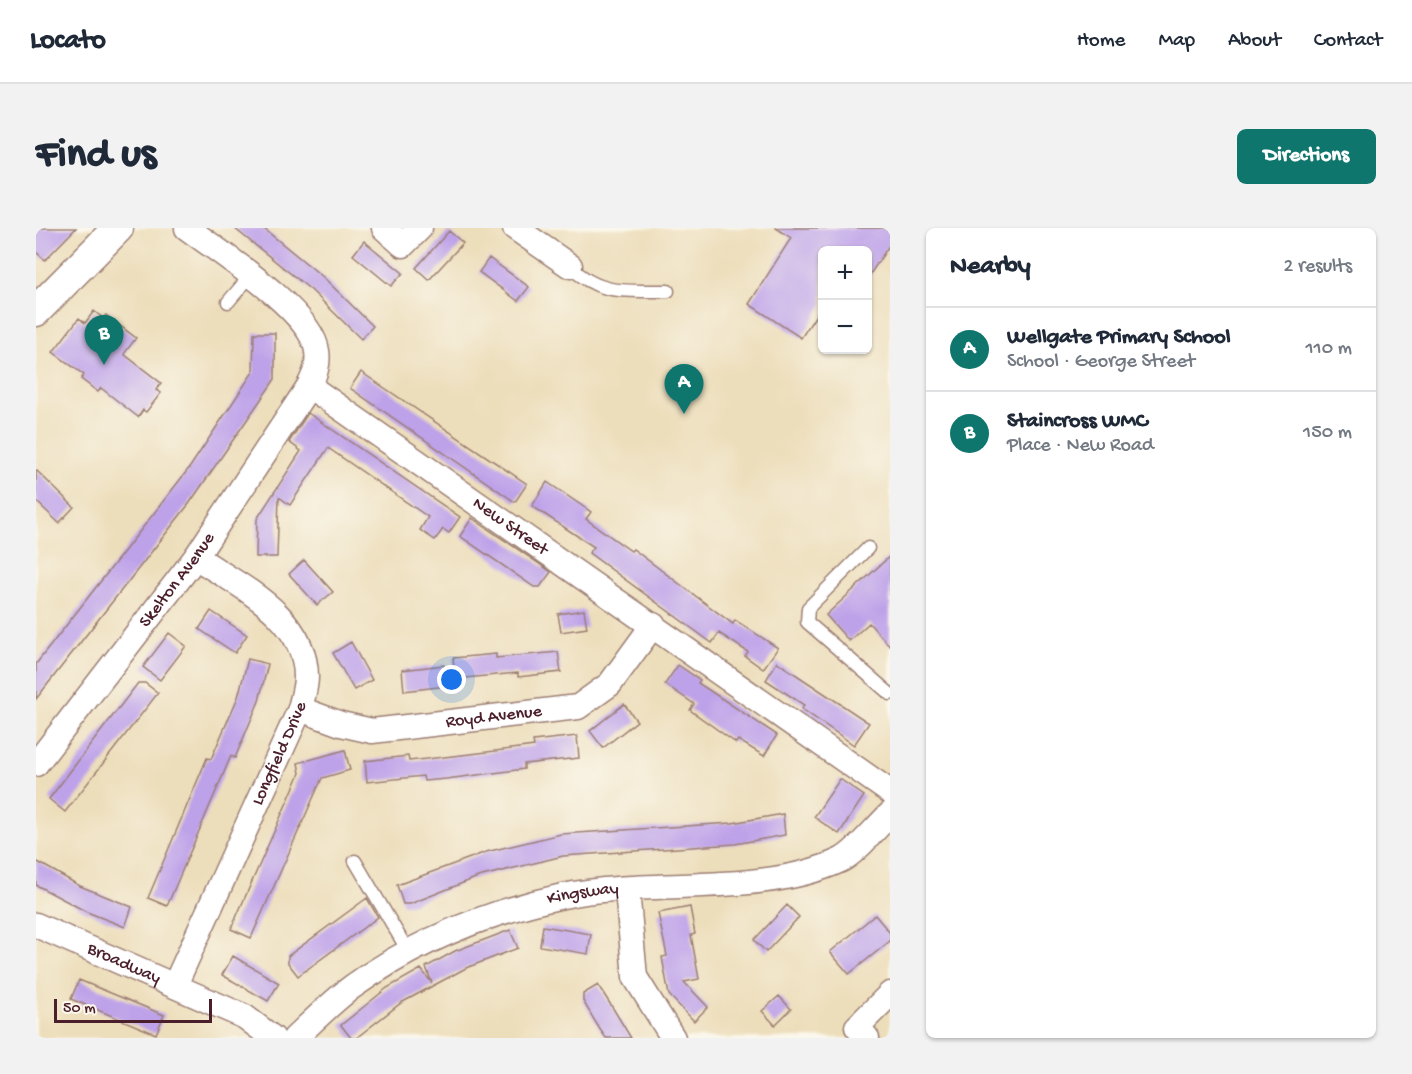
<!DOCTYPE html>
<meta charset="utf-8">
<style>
body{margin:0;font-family:"Gochi Hand",sans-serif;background:#f2f2f3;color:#1f2937}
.controls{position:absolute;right:18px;top:18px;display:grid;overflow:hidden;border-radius:9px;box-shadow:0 2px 4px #0004}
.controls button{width:54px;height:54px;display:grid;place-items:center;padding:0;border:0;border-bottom:2px solid #e0e1e3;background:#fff;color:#1f2937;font:30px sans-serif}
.scale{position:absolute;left:18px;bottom:15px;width:158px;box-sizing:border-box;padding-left:6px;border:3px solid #4a1f2b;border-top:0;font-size:16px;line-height:21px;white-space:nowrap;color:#4a1f2b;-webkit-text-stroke:4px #fbf7ec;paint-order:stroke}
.you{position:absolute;left:416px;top:452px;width:21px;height:21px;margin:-15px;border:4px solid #fff;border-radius:50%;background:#1a73e8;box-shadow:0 0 0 9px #1a73e833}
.badge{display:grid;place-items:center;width:39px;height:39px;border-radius:50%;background:#0f766e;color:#fff;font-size:20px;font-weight:700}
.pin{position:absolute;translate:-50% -50px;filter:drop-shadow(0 2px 3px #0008)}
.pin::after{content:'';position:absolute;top:32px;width:21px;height:18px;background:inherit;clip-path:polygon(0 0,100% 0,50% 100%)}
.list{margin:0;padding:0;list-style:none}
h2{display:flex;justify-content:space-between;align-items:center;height:78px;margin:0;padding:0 24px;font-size:26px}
h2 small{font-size:20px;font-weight:400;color:#747a83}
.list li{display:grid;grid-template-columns:39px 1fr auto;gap:18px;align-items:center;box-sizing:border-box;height:84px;padding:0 24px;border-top:2px solid #e0e1e3}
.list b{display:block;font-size:22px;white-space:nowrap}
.list p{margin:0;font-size:20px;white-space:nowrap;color:#747a83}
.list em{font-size:20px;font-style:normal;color:#747a83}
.map{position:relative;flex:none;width:854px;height:810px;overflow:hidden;border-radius:9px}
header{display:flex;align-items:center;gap:36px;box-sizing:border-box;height:84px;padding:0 30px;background:#fff;border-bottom:2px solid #e0e1e3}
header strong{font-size:28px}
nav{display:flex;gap:33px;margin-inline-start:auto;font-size:21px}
.intro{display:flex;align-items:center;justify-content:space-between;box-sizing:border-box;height:144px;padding:0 36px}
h1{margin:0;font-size:42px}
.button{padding:15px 27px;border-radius:9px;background:#0f766e;color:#fff;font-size:21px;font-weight:700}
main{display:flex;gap:36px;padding:0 36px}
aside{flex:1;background:#fff;border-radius:9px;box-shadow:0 2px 4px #0004}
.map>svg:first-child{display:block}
.building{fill:#bda1e9}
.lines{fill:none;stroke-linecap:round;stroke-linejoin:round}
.service-casing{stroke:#9c7e73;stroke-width:15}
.minor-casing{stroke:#9c7e73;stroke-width:27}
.tertiary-casing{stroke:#9c7e73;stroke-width:33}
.service{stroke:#fff;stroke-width:12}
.minor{stroke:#fff;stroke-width:24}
.tertiary{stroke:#fff;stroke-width:30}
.labels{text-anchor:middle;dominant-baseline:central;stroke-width:5;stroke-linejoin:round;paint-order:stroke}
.street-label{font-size:18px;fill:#4a1f2b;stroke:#fbf7ec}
</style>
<header>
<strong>Locato</strong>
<nav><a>Home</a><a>Map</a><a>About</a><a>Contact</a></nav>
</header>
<div class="intro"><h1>Find us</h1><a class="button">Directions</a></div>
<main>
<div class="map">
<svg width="854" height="810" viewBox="0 0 854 810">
<rect width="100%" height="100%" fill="#fbf7ec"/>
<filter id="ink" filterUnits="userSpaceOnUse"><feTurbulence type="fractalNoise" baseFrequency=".0167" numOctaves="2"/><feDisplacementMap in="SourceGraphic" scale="12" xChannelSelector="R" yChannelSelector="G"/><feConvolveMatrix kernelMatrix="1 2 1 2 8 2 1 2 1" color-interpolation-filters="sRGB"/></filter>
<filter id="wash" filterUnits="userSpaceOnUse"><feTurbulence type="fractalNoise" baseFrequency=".008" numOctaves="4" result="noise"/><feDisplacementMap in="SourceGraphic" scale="24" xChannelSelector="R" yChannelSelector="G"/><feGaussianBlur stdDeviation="1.35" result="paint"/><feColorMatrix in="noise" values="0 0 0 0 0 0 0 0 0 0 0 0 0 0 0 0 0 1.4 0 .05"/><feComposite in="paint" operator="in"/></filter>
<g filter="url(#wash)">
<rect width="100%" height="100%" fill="#eddebb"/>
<g id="blocks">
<path class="building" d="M0 0H40L9 32 0 24Z
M198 0H227L287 49 337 98 325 111 275 62Z
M740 0H854V16L831 51V22H786V78L765 110 713 76 755 10Z
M413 3 427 15 393 52 380 40Z
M328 13 367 45 355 58 317 27Z
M453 30 493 59 482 73 443 44Z
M58 83 67 90 70 87 100 110 88 126 125 155 120 162 125 165 110 184 107 182 102 189 65 160 62 164 45 151 48 147 17 124 43 90 49 95Z
M218 105H239V151L153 276 0 471V436L154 239 217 144Z
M325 144 491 256 479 274 314 160Z
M272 185 424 289 413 305 407 301 399 312 384 302 392 289 292 220 254 277 243 269 241 329H220L221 291 265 223 253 214Z
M0 242 38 279 23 295 0 273Z
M511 254 555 284 550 291 595 323 597 321 697 396 699 392 742 420 727 441 709 428 712 424 683 405 676 415 553 325 558 319 496 278Z
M436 290 515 344 504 359H498L424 308Z
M854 328V418L833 395 813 413 790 387Z
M268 332 297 364 281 377 253 346Z
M548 382 551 400 525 404 522 386Z
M175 383 211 407 199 425 163 401Z
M133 405 150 418 124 452 107 439Z
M315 414 336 452 318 462 297 425Z
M522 424 525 444 482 449V445L419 451 417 430 460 426V430Z
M212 431 232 436 223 473 199 530 195 528 131 678 112 670 171 530 175 531 202 469Z
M741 434 833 495 818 517 766 481 768 477 730 452Z
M408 437 411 458 368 463 366 442Z
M642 437 664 452 662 455 741 507 728 528 702 512 700 515 654 482 658 476 629 456Z
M102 455H109L122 465 29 584 13 571Z
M588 476 601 493 567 520 554 503Z
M541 508 543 530 488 536V541L410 551 388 553 387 548 331 554 329 533 372 528 373 533 443 525 498 518 497 513Z
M309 522 314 542 286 550 215 710 195 701 264 545 262 535Z
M804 551 828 568 803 606 778 589Z
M747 586 749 607 699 616 527 628 442 649 374 676H367L361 657 450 624 525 606 696 595Z
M0 633 44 658 96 679 89 699 51 684 0 657Z
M331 670 342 689 262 748 252 735V728Z
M751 677 763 689 730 724 718 712Z
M654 679 659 706 655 707 663 751 648 754 672 779 658 793 633 767 626 729 631 728 622 685Z
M839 687 854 705V713L813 746 794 724Z
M507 698 555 706 552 726 504 718Z
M474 702 482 720 430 740 365 775 320 810H315L305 797 351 760 385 741 396 755 390 739 419 723Z
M197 728 243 755 232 773 186 747Z
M43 752 128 787 120 806 35 771Z
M562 757 578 782 595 810H570L563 800 547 773V766Z
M743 768 755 781 739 797 726 783Z"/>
</g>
</g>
<g filter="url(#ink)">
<use href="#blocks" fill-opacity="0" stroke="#9c7e73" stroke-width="1.5"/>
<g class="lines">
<defs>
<path id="service" d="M534 38C564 69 592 62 632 63
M192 74 215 47
M832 320 772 380 771 394 854 466
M319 633 372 723"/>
<g id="minor">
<path id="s1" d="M151 0C183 24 276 83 281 123 283 137 279 146 273 158L854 564"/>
<path d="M348 0 367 17 384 0"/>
<path d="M479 0 534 38"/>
<path id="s2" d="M264 481 305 496 336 503 542 479 574 456 617 397"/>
<path id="s3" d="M0 536 160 329 273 158"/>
<path d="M591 662 599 749 637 810"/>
<path id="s4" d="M0 697 209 789 237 810"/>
<path id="s5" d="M139 757 264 481C266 471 270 460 270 449 270 388 204 359 160 329"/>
<path id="s6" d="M259 810C277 793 296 774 316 759 379 714 452 684 527 668 612 650 726 669 805 632 820 625 841 598 854 586"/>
<path d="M831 810 821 799 854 766"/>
</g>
<path id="tertiary" d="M0 83 82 0"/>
</defs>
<use href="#service" class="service-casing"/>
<use href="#minor" class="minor-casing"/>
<use href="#tertiary" class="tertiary-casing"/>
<use href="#service" class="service"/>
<use href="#minor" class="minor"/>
<use href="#tertiary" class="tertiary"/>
</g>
</g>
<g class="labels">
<g class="street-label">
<text stroke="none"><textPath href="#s1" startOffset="464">New Street</textPath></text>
<text stroke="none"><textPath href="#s3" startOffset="232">Skelton Avenue</textPath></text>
<text stroke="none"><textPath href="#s2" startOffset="198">Royd Avenue</textPath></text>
<text stroke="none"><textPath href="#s5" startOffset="254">Longfield Drive</textPath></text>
<text stroke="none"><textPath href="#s6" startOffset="328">Kingsway</textPath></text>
<text stroke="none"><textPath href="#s4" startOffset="96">Broadway</textPath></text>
</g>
</g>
</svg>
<div class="controls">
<button>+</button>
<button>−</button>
</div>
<div class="scale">50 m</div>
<div class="you"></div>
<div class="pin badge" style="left:648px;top:186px">A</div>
<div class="pin badge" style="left:68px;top:137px">B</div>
</div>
<aside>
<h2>Nearby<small>2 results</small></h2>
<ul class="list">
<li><span class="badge">A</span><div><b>Wellgate Primary School</b><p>School · George Street</p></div><em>110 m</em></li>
<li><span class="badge">B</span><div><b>Staincross WMC</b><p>Place · New Road</p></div><em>150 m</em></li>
</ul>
</aside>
</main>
